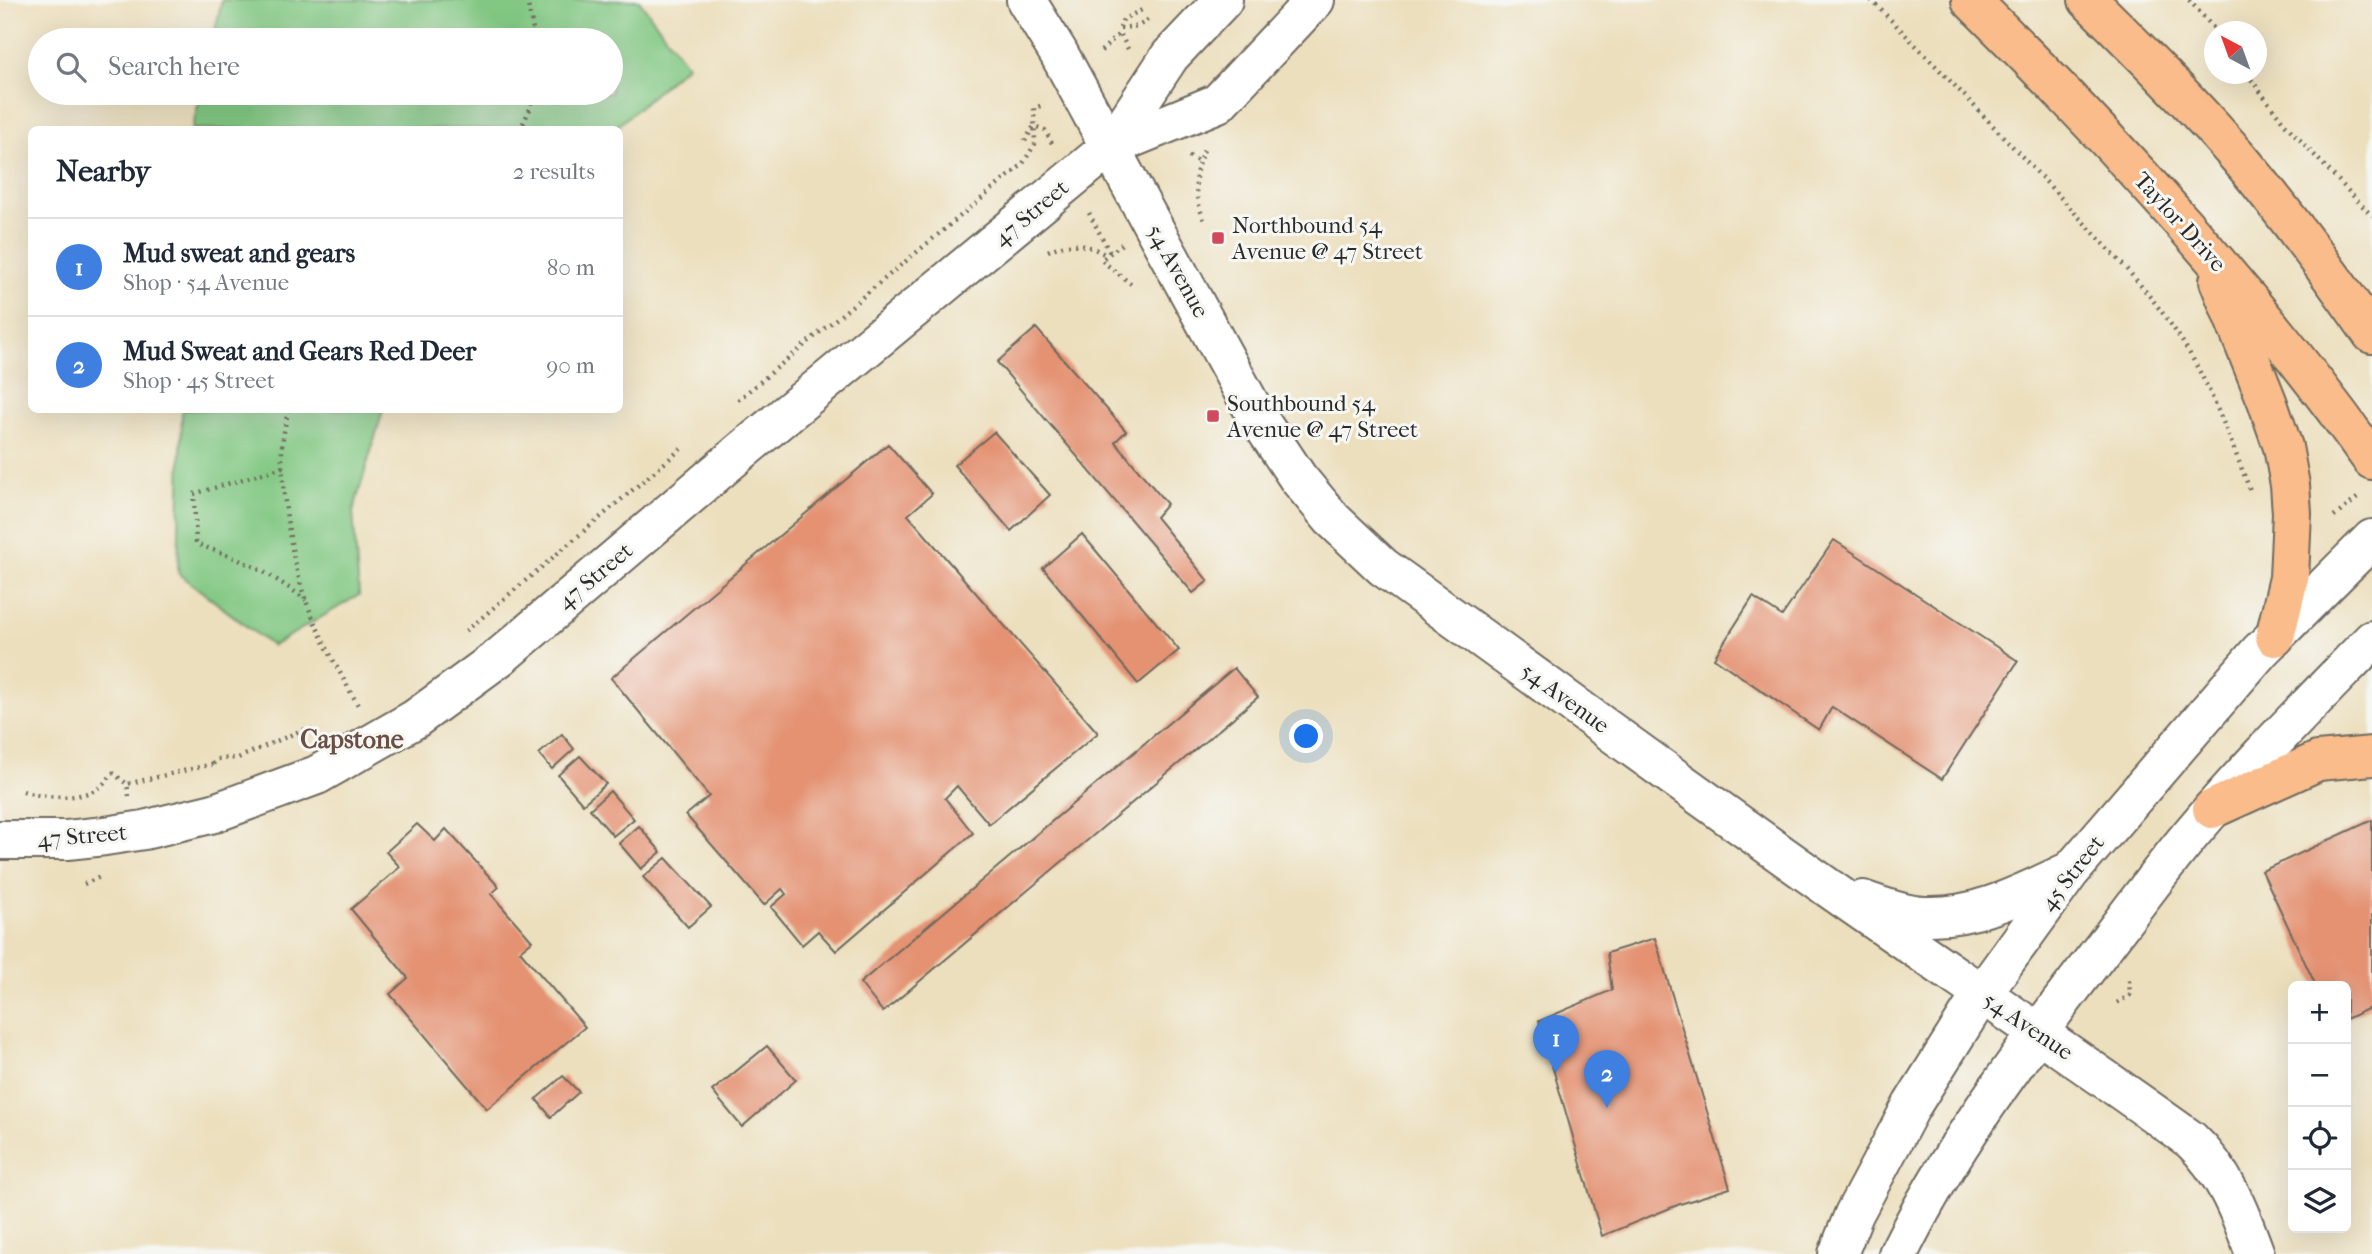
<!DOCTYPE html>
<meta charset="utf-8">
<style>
body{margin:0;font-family:"IM FELL French Canon",serif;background:#f2f2f3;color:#1f2937}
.controls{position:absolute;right:21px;bottom:21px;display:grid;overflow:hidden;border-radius:10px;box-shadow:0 7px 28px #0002}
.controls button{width:63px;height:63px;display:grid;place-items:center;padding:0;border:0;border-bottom:2px solid #e0e1e3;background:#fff;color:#1f2937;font:35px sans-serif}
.compass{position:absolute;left:2204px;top:21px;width:63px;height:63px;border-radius:50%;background:#fff;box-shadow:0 7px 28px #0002;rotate:319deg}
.you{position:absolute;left:1307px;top:737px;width:24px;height:24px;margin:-18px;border:5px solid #fff;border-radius:50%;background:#1a73e8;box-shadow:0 0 0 10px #1a73e833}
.badge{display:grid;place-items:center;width:46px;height:46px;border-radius:50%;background:#d1495b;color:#fff;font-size:23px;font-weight:700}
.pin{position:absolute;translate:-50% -58px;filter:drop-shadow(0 2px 4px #0008)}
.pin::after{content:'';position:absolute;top:37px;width:24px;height:21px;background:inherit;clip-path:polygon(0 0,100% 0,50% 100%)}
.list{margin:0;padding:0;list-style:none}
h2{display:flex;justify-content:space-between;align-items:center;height:91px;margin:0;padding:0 28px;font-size:30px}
h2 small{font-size:23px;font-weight:400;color:#747a83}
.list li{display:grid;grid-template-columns:46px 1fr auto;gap:21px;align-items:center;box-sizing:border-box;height:98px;padding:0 28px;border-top:2px solid #e0e1e3}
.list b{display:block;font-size:26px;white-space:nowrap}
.list p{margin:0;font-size:23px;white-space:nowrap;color:#747a83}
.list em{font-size:23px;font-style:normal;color:#747a83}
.icon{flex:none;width:38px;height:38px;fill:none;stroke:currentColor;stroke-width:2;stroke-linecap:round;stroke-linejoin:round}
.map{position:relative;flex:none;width:2372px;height:1254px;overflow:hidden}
.search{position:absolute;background:#fff;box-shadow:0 7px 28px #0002;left:28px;top:28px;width:595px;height:77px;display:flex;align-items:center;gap:18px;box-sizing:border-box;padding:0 24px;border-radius:38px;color:#747a83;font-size:26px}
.panel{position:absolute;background:#fff;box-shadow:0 7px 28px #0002;left:28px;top:126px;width:595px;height:287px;border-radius:10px}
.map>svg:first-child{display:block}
.green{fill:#82c883;stroke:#567a57;stroke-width:2}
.building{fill:#e49272}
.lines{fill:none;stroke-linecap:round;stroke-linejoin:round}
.minor-casing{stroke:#6f6a5e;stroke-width:42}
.major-casing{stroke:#6f6a5e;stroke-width:42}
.path{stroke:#6f6a5e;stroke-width:4.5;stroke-dasharray:2 5;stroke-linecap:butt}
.minor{stroke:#fff;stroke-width:38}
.major{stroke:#f9bc8a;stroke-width:38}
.poi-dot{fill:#d1495b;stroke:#f6f6f2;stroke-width:2.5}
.labels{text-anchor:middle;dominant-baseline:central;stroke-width:6;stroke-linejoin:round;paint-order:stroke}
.street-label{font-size:23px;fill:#2b2b2b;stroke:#f6f6f2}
.poi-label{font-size:23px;fill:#2b2b2b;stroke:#f6f6f2;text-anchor:start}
.quarter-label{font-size:26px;font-weight:bold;fill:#6c4f44;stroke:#f6f6f2}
</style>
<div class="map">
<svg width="2372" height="1254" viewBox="0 0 2372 1254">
<rect width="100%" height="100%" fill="#f6f6f2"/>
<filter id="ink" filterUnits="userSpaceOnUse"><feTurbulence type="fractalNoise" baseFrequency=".0143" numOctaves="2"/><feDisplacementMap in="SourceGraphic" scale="14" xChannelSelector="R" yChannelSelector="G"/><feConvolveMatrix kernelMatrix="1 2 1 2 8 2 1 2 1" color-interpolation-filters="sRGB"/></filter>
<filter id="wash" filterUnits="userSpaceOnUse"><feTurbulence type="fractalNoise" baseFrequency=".00686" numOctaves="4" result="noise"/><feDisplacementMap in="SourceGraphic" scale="28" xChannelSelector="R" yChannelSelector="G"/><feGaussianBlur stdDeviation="1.57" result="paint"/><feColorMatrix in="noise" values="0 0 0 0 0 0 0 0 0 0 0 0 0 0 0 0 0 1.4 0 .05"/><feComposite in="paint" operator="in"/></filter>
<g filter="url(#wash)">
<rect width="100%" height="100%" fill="#ecdfbd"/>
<path class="green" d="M222 0H639L687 65 614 129H192L201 93H611V40H213Z
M182 410H383L353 512 359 595 272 646 178 573Z"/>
<g id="blocks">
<path class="building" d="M1036 328 1126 431 1115 442 1167 504 1156 517 1208 581 1193 593 997 362Z
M994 432 1050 495 1011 531 954 465Z
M888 444 932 494 908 515 1098 733 989 824 957 786 945 798 973 833 836 951 818 931 802 945 771 907 786 894 782 889 764 905 686 815 709 796 611 678Z
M1082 534 1179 650 1138 684 1043 568Z
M1834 540 2018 661 1942 779 1832 707 1819 730 1714 658 1753 597 1782 616Z
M1234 668 1258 697 883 1012 860 983Z
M562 734 574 749 552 769 539 754Z
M580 756 606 784 583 804 558 775Z
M610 791 634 819 613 836 590 809Z
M2372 820V1007L2346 1019V986H2316L2262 871Z
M417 824 435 841 446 829 499 887 491 894 532 941 520 951 585 1027 487 1109 390 994 408 978 351 909 400 867 386 852Z
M639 826 661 852 641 869 619 843Z
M666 858 711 907 688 927 643 877Z
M1655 938 1730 1188 1680 1204 1602 1236 1539 1021 1612 990 1607 953Z
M767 1046 796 1080 742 1127 712 1091Z
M563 1076 579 1092 551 1117 536 1099Z"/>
</g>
</g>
<g filter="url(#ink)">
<use href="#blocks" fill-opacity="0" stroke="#6f6a5e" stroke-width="2"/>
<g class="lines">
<defs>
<path id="minor" d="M1026 0 1058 52 1256 415 1298 478 1332 519 1383 567C1532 674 1680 783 1830 889 1950 973 2072 1054 2191 1140 2224 1171 2240 1212 2255 1254
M1110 147 1218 103 1315 0
M0 840H67L105 836 144 830 214 813 317 775 415 719 501 656 743 450 1110 147 1170 56 1223 0
M1863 900C1883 907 1904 915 1925 916 1977 918 2023 893 2068 872
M1838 1254 1854 1214 1912 1105 1981 995 2070 872 2260 651 2372 539
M1898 1254C1947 1154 2014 1063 2081 976 2118 929 2153 879 2191 834 2248 766 2311 703 2372 640"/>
<path id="major" d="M1971 0C2115 143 2254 294 2372 460
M2088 0C2140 51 2192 103 2240 159 2287 215 2330 274 2372 334
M2219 281 2267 401 2283 447 2290 485 2292 513 2289 578 2275 637
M2212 809 2318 761 2372 756"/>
</defs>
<use href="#minor" class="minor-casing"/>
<use href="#major" class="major-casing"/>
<path class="path" d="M527 0 535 40
M1871 0C1936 65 1999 132 2062 199 2107 248 2156 296 2190 354 2215 397 2232 444 2250 490
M2189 0 2217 32
M1120 28 1138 26 1151 18
M1120 28 1123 19 1142 10
M1101 51 1120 33 1129 51
M2247 74 2284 123 2372 216
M520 130 530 109 533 93
M1025 141 1034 126 1045 130 1054 147
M1204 150C1191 176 1195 197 1205 223
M1189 156 1199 162
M1089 213 1110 253
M1122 244 1101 260 1131 284
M1048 251C1069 241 1086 243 1106 255
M738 400 1022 165 1035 144 1034 108 1043 105
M288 410C286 422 283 434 282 447 281 491 291 560 306 601 320 638 340 673 359 707
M283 467 194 494 196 544C242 559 267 571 306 600
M2334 517 2361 495
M466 631 681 449
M213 764 217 759 238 758 302 730 315 729
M23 791C43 798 83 801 101 786 105 783 109 778 113 773L127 784
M129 796 127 784 213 764 214 766
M84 884 100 877
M2117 1003 2130 995 2129 979"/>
<use href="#minor" class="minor"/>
<use href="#major" class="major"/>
</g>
</g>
<g class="poi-dot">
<rect x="1211" y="231" width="14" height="14" rx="3.5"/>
<rect x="1206" y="409" width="14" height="14" rx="3.5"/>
</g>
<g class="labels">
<g class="street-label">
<text transform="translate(1031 213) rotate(-40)">47 Street</text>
<text transform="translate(2180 222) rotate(48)">Taylor Drive</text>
<text transform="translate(1178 271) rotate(61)">54 Avenue</text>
<text transform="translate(595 576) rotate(-40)">47 Street</text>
<text transform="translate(1565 698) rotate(36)">54 Avenue</text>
<text transform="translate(82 836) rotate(-5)">47 Street</text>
<text transform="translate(2072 873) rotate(-52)">45 Street</text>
<text transform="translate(2028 1026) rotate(34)">54 Avenue</text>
</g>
<g class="poi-label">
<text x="1232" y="225">Northbound 54<tspan x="1232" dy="26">Avenue @ 47 Street</tspan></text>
<text x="1227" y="403">Southbound 54<tspan x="1227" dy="26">Avenue @ 47 Street</tspan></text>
</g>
<g class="quarter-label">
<text x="352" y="739">Capstone</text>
</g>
</g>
</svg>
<div class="controls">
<button>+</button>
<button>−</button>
<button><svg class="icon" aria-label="locate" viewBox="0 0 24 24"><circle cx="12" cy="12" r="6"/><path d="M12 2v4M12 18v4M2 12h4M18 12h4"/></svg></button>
<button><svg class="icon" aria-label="layers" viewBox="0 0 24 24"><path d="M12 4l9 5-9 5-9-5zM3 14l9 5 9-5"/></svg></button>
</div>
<svg class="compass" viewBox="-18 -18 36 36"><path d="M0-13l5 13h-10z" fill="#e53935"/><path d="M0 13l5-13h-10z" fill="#747a83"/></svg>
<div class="you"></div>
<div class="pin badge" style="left:1556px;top:1073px;background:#3f7fe0">1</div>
<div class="pin badge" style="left:1607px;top:1108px;background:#3f7fe0">2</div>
<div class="search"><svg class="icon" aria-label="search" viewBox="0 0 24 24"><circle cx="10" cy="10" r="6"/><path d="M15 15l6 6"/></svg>Search here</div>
<section class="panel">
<h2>Nearby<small>2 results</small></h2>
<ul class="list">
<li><span class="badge" style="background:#3f7fe0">1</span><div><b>Mud sweat and gears</b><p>Shop · 54 Avenue</p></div><em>80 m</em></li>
<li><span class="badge" style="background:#3f7fe0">2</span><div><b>Mud Sweat and Gears Red Deer</b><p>Shop · 45 Street</p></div><em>90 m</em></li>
</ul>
</section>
</div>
